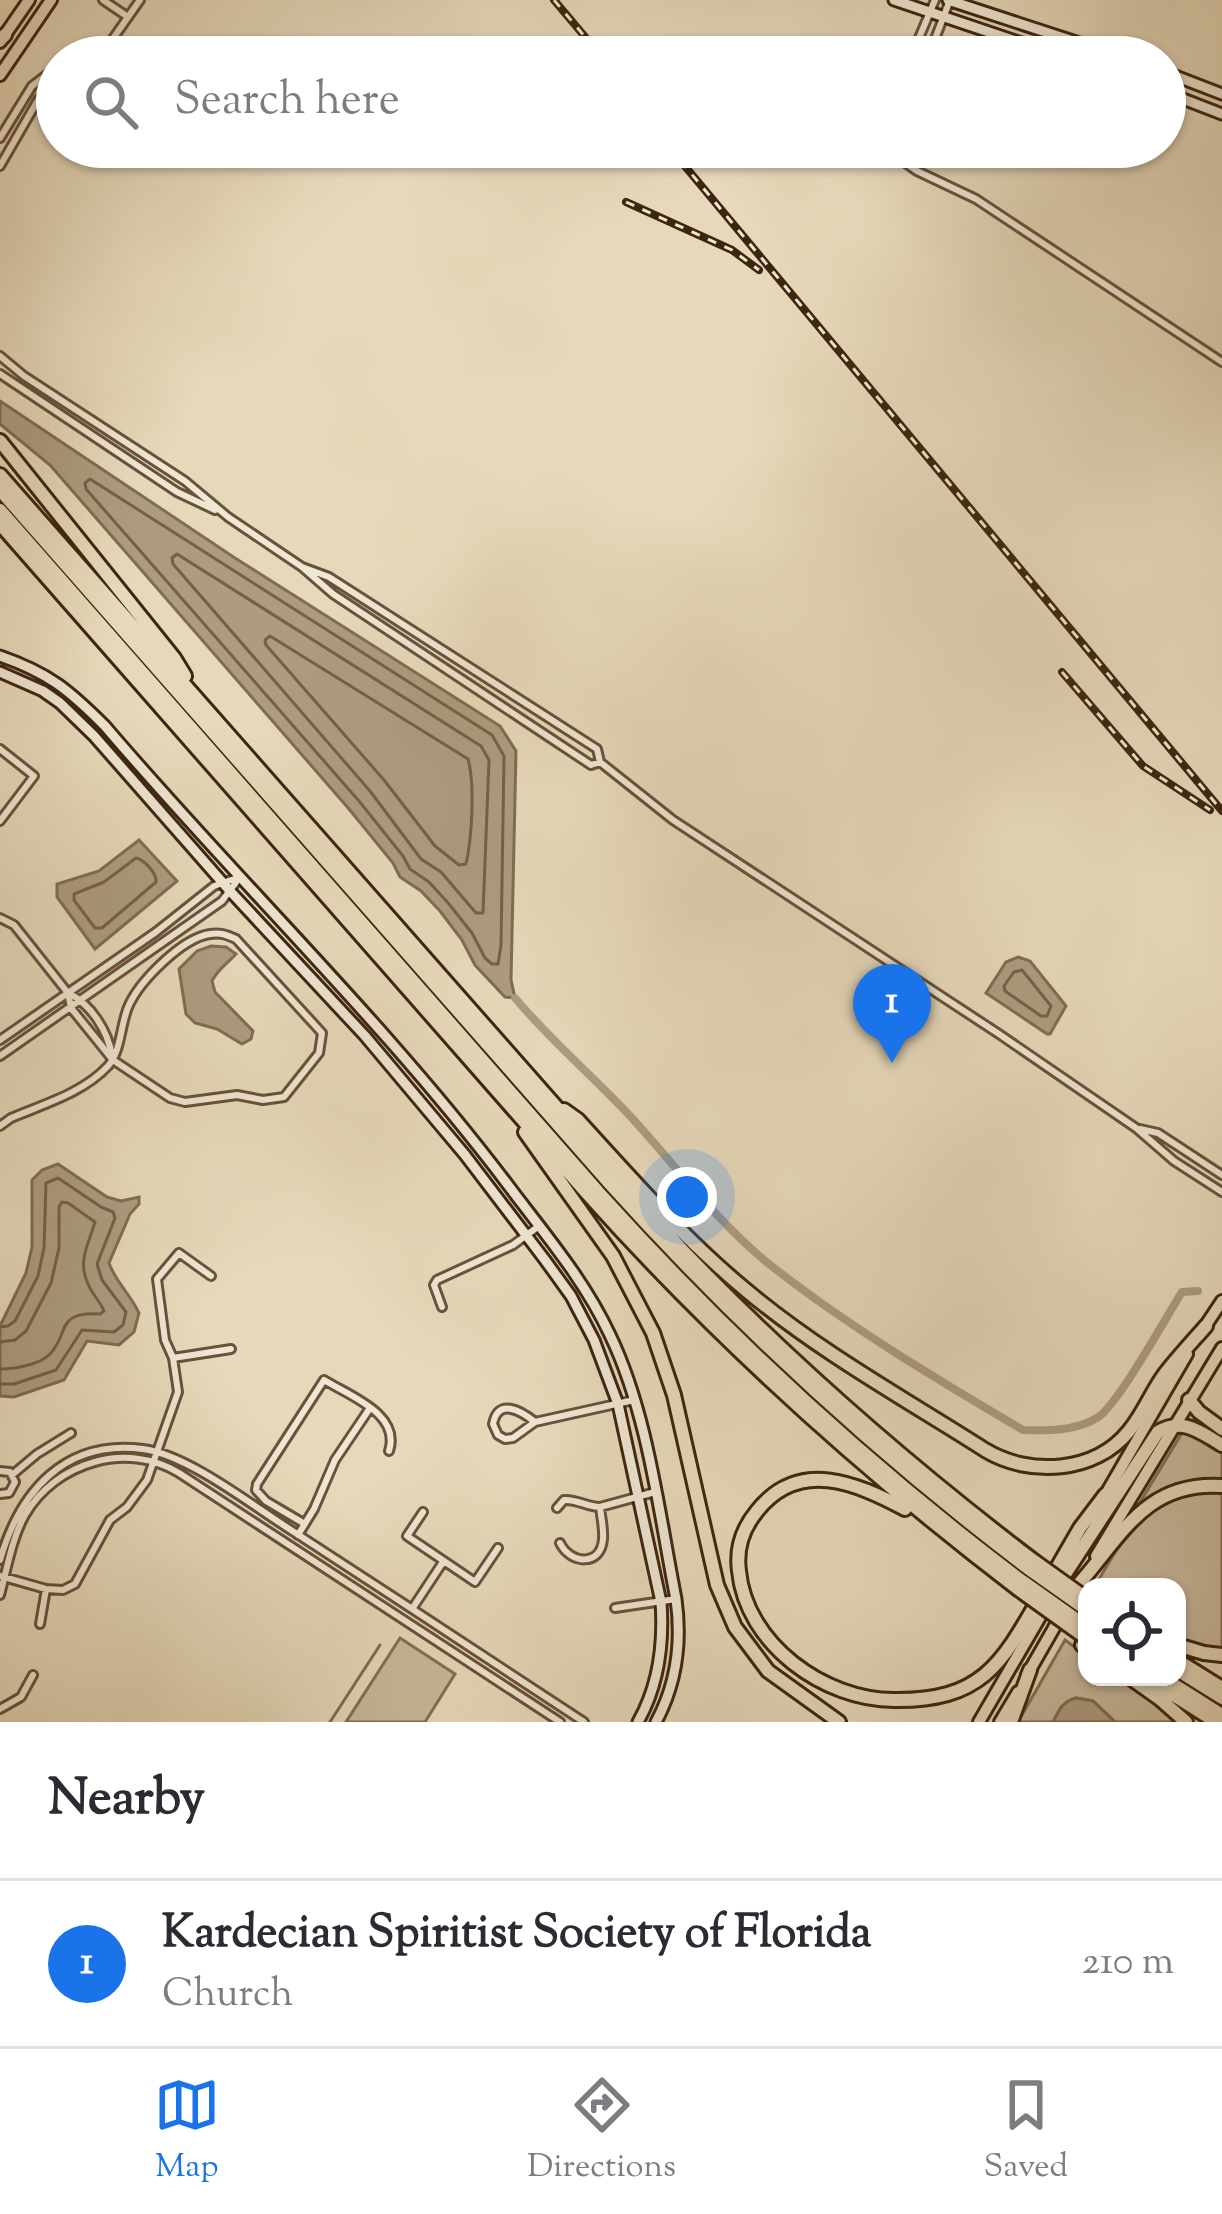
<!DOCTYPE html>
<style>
body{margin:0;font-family:"Sorts Mill Goudy",serif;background:#f7f7f7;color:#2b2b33}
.controls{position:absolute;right:36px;bottom:36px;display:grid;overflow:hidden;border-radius:24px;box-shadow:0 3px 9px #0004}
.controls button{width:108px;height:108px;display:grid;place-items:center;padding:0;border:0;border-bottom:3px solid #e1e1e2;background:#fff;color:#2b2b33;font:60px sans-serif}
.you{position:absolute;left:687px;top:1197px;width:42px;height:42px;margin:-30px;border:9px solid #fff;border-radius:50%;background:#1a73e8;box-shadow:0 0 0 18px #1a73e833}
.badge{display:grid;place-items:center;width:78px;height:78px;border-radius:50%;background:#1a73e8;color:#fff;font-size:39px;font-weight:700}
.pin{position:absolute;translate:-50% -99px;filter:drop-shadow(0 3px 6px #0008)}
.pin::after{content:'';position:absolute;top:63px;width:42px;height:36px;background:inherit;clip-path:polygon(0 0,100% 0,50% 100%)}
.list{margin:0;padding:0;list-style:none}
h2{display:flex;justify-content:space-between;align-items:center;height:156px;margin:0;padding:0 48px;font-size:51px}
h2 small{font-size:39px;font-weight:400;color:#7c7c81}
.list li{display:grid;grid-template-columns:78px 1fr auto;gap:36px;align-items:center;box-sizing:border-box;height:168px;padding:0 48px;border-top:3px solid #e1e1e2}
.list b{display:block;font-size:45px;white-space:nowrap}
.list p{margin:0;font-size:39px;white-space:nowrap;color:#7c7c81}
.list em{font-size:39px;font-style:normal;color:#7c7c81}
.icon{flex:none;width:66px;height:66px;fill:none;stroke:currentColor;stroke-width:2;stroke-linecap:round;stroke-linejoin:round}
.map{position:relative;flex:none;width:1222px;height:1722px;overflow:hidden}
.search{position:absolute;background:#fff;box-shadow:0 3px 9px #0004;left:36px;right:36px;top:36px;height:132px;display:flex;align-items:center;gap:30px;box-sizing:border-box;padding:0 42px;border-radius:66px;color:#7c7c81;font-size:45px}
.sheet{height:324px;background:#fff}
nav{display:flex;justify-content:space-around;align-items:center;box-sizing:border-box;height:168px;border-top:3px solid #e1e1e2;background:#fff;font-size:33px;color:#7c7c81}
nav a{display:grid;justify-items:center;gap:6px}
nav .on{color:#1a73e8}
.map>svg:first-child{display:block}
.green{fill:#c9ba9e;stroke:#837056;stroke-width:3}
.water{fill:#ad9c81;stroke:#806c53;stroke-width:3}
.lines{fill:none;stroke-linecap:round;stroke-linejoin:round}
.shore{stroke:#756048;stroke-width:3}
.stream{stroke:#806c53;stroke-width:3}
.canal{stroke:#ad9c81;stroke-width:8}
.street-casing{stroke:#67523a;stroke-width:12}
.secondary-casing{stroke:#3d250f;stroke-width:15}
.primary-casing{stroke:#3d250f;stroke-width:16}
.highway-casing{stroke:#3d250f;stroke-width:18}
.street{stroke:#efe6d3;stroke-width:6}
.secondary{stroke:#efe6d3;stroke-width:9}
.primary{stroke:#e6d9bb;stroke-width:10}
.highway{stroke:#e6d9bb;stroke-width:12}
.rail-casing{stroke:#3d250f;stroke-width:8}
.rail{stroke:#efe6d3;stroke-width:3;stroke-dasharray:9;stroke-linecap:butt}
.highway-bridge-casing{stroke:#3d250f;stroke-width:18;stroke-linecap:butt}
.highway-bridge{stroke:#e6d9bb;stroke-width:12}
</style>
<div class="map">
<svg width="1222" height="1722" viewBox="0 0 1222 1722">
<rect width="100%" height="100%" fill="#e6d9bb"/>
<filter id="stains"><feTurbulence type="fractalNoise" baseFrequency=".00167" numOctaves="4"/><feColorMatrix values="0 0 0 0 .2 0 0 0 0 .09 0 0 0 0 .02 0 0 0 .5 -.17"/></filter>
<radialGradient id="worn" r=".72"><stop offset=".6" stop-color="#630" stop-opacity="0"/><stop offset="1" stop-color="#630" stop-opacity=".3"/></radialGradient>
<path class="green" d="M1185 1428 1222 1450V1479L1175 1484 1136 1509Z
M1222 1490V1651L1177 1639V1587L1095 1586C1115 1553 1134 1512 1172 1496 1186 1490 1207 1491 1222 1490Z
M400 1638 455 1674 425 1722H346Z
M1065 1640 1087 1656V1677H1118L1180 1722H1115L1093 1701 1076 1698 1061 1707 1053 1722H1018Z"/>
<path class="water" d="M0 401 235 558 500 726 516 751 511 980 515 998 505 997 475 965 462 940 440 911 421 891 400 877 393 863 349 809 50 465 0 424Z
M139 840 177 881 95 949 57 897V884L99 871Z
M211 946 226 947 236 954C227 964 218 969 212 981L215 992 253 1031 251 1039 242 1044 217 1029 195 1023 186 1014 179 969 197 951Z
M1018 957 1030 961 1066 1006 1050 1034H1047L986 993 1006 962Z
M58 1164 107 1197 121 1201 139 1197V1204L130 1214 109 1263C115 1281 131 1295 139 1313L134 1332 119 1345 87 1341 64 1380 14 1397 0 1396V1326L26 1273 32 1247V1180L42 1170Z
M1076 1698 1093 1701 1115 1722H1053C1059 1710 1063 1701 1076 1698Z"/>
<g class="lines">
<path class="shore" d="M90 479 492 735 504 756 501 945 498 964H492L485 958 472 933 449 904 429 882 410 869 403 856 359 801 86 489 85 483Z
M177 554 481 746 489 760 483 913H476L441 872 421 859 370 791 173 564 172 558Z
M270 636 468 759C475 784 472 838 466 864L459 865 435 846 384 780 266 645 265 640Z
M136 858C145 860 157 874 156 882L102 928H95L74 900V894L104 882Z
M1022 970 1051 1006 1047 1016H1041L1005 991 1004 986 1014 972Z
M0 1327 8 1326 15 1321 38 1276 44 1248 46 1183 58 1178 101 1207 113 1212 115 1218 97 1264 102 1280 126 1312 123 1325 114 1332 82 1330 56 1370 14 1384H0
M0 1342 15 1340 26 1331 51 1283 59 1248V1207L62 1202 68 1203 95 1222C89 1243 77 1261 88 1284 92 1294 100 1301 104 1311L100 1314C54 1311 70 1335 49 1355 39 1365 13 1369 0 1369"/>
<path class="stream" d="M330 1722 380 1645"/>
<path class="canal" d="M515 998C551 1041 593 1076 631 1117 677 1167 716 1221 769 1264 846 1325 938 1380 1023 1430 1047 1431 1075 1431 1097 1418 1118 1405 1166 1317 1182 1292L1198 1291"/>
<defs>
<path id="street" d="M103 0 128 17
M92 57 112 40 140 0
M911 57 935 0
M928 57 950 0
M0 138 32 86 57 67
M883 147 917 171 976 199 1222 362
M0 166 38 100 57 80
M0 356 24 376 185 481 228 517 302 567 333 594 591 765 600 762
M0 374 177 492 215 510
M302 567 329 577 597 749 600 762 673 820 999 1034 1136 1128 1174 1161 1222 1192
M0 749 34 776 0 821
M0 918 14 925 68 993 71 1008 113 1060 170 1098 185 1102 237 1095 263 1100 284 1097 319 1053 322 1033 236 939C227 935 220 932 210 934 182 938 140 981 129 1005 120 1024 122 1050 108 1066 83 1093 44 1104 11 1118L0 1126
M68 993C91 1004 108 1031 112 1056
M0 1040 156 932 214 886 237 878
M0 1056 222 901 240 877
M1140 1129 1158 1133 1222 1175
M442 1307 434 1285 437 1280 513 1245 539 1226
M173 1358 165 1340 157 1279 179 1253 211 1276
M535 1422C520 1410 498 1398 493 1424L498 1435 505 1439 513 1438 535 1422 634 1400
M0 1471 10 1472 15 1482 9 1493 0 1494
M12 1475 37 1454 71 1433
M557 1508 564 1500C577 1499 587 1507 600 1507L655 1492
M423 1512 407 1536 475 1582 498 1548
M305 1524 266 1501 256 1490 257 1484 324 1380C350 1396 401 1414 389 1451
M298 1535 314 1509 335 1460 370 1408
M560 1543C570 1564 601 1567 603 1539 604 1529 601 1517 600 1507
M0 1560C20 1491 65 1439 143 1449 189 1455 254 1507 294 1532 391 1595 487 1658 584 1722
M0 1576 46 1589 63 1590 75 1584 110 1520 127 1507 147 1480 178 1392 173 1358 231 1349
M0 1595C7 1569 12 1538 25 1515 56 1462 127 1441 179 1473L560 1722
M615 1608 676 1599
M412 1609 443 1562
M40 1624 46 1589
M0 1709 21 1697 33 1675"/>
<path id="secondary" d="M894 0 1063 57
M948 0 1122 57
M1165 72 1222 94
M1165 92 1222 114
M0 656C49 673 69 690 105 726 237 881 385 1022 508 1185 544 1233 584 1279 610 1335 648 1414 659 1513 676 1599 682 1642 677 1683 656 1722
M0 672 43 691 60 703 94 736 230 891 365 1036 465 1155 545 1260 571 1296 594 1340 618 1404 661 1602C664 1644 659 1685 638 1722"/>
<path id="primary" d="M0 42 29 0
M0 75 51 0
M1204 1328 1222 1301
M1103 1499 1187 1354
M1096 1556 1222 1348
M1027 1675 1074 1593
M979 1722 1047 1605
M1000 1722 1018 1692"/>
<path id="highway" d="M0 40 5 35
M0 441 174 658 185 676
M0 475 683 1251C792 1364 909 1466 1034 1561
M0 490 610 1184C738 1326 877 1454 1029 1569
M0 510 601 1195C729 1337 869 1466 1022 1581
M0 524 585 1191C716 1338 861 1469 1018 1589
M564 1110 578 1120C632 1179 685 1240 747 1291 820 1352 905 1399 985 1450 1030 1477 1095 1473 1129 1431 1143 1414 1151 1393 1164 1375 1177 1358 1192 1342 1206 1326
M525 1132 613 1256 653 1333 674 1395 717 1585 735 1627 768 1671 839 1722
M1189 1400 1199 1412 1222 1429
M905 1509C856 1483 799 1458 757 1511 743 1528 736 1549 739 1571 746 1644 824 1700 894 1700 981 1701 1001 1665 1040 1597
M1050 1580 1080 1528 1105 1495
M1058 1585 1158 1432C1183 1417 1200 1432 1222 1445
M1078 1585C1122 1535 1146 1481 1222 1486
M1082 1645 1087 1648
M1177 1645 1204 1653 1222 1655
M1177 1660 1222 1688
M1177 1670 1222 1698
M1129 1677 1160 1699 1186 1722
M1145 1677 1216 1722
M1162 1677 1222 1715
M1011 1722 1030 1670"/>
</defs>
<use href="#street" class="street-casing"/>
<use href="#secondary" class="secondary-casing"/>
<use href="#primary" class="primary-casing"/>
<use href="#highway" class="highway-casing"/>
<use href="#street" class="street"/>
<use href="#secondary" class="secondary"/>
<use href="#primary" class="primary"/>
<use href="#highway" class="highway"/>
<defs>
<path id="rail" d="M554 0 602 57
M669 147 1222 811
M626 202 732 250 759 270
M1062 672 1143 766 1210 810"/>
</defs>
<use href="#rail" class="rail-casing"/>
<use href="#rail" class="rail"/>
<defs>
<path id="highway-bridge" d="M1034 1561 1087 1599
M1029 1569 1087 1610
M1022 1581 1087 1627
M1018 1589 1086 1638"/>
</defs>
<use href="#highway-bridge" class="highway-bridge-casing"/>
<use href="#highway-bridge" class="highway-bridge"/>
</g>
<rect width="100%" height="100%" filter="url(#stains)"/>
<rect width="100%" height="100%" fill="url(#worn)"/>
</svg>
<div class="controls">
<button><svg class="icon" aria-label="locate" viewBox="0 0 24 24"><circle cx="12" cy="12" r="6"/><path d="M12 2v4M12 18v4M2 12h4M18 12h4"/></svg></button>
</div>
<div class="you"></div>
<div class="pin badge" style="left:892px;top:1063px">1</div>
<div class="search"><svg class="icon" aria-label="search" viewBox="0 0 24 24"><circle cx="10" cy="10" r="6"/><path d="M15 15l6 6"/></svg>Search here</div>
</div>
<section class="sheet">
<h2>Nearby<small></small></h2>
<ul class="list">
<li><span class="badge">1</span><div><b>Kardecian Spiritist Society of Florida</b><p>Church</p></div><em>210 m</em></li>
</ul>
</section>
<nav>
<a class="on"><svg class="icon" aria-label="map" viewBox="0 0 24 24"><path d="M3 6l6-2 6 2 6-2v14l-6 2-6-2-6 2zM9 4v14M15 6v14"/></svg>Map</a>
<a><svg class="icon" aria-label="directions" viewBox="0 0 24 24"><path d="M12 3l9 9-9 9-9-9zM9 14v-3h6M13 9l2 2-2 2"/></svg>Directions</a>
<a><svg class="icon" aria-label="saved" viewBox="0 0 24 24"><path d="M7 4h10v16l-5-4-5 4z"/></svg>Saved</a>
</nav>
